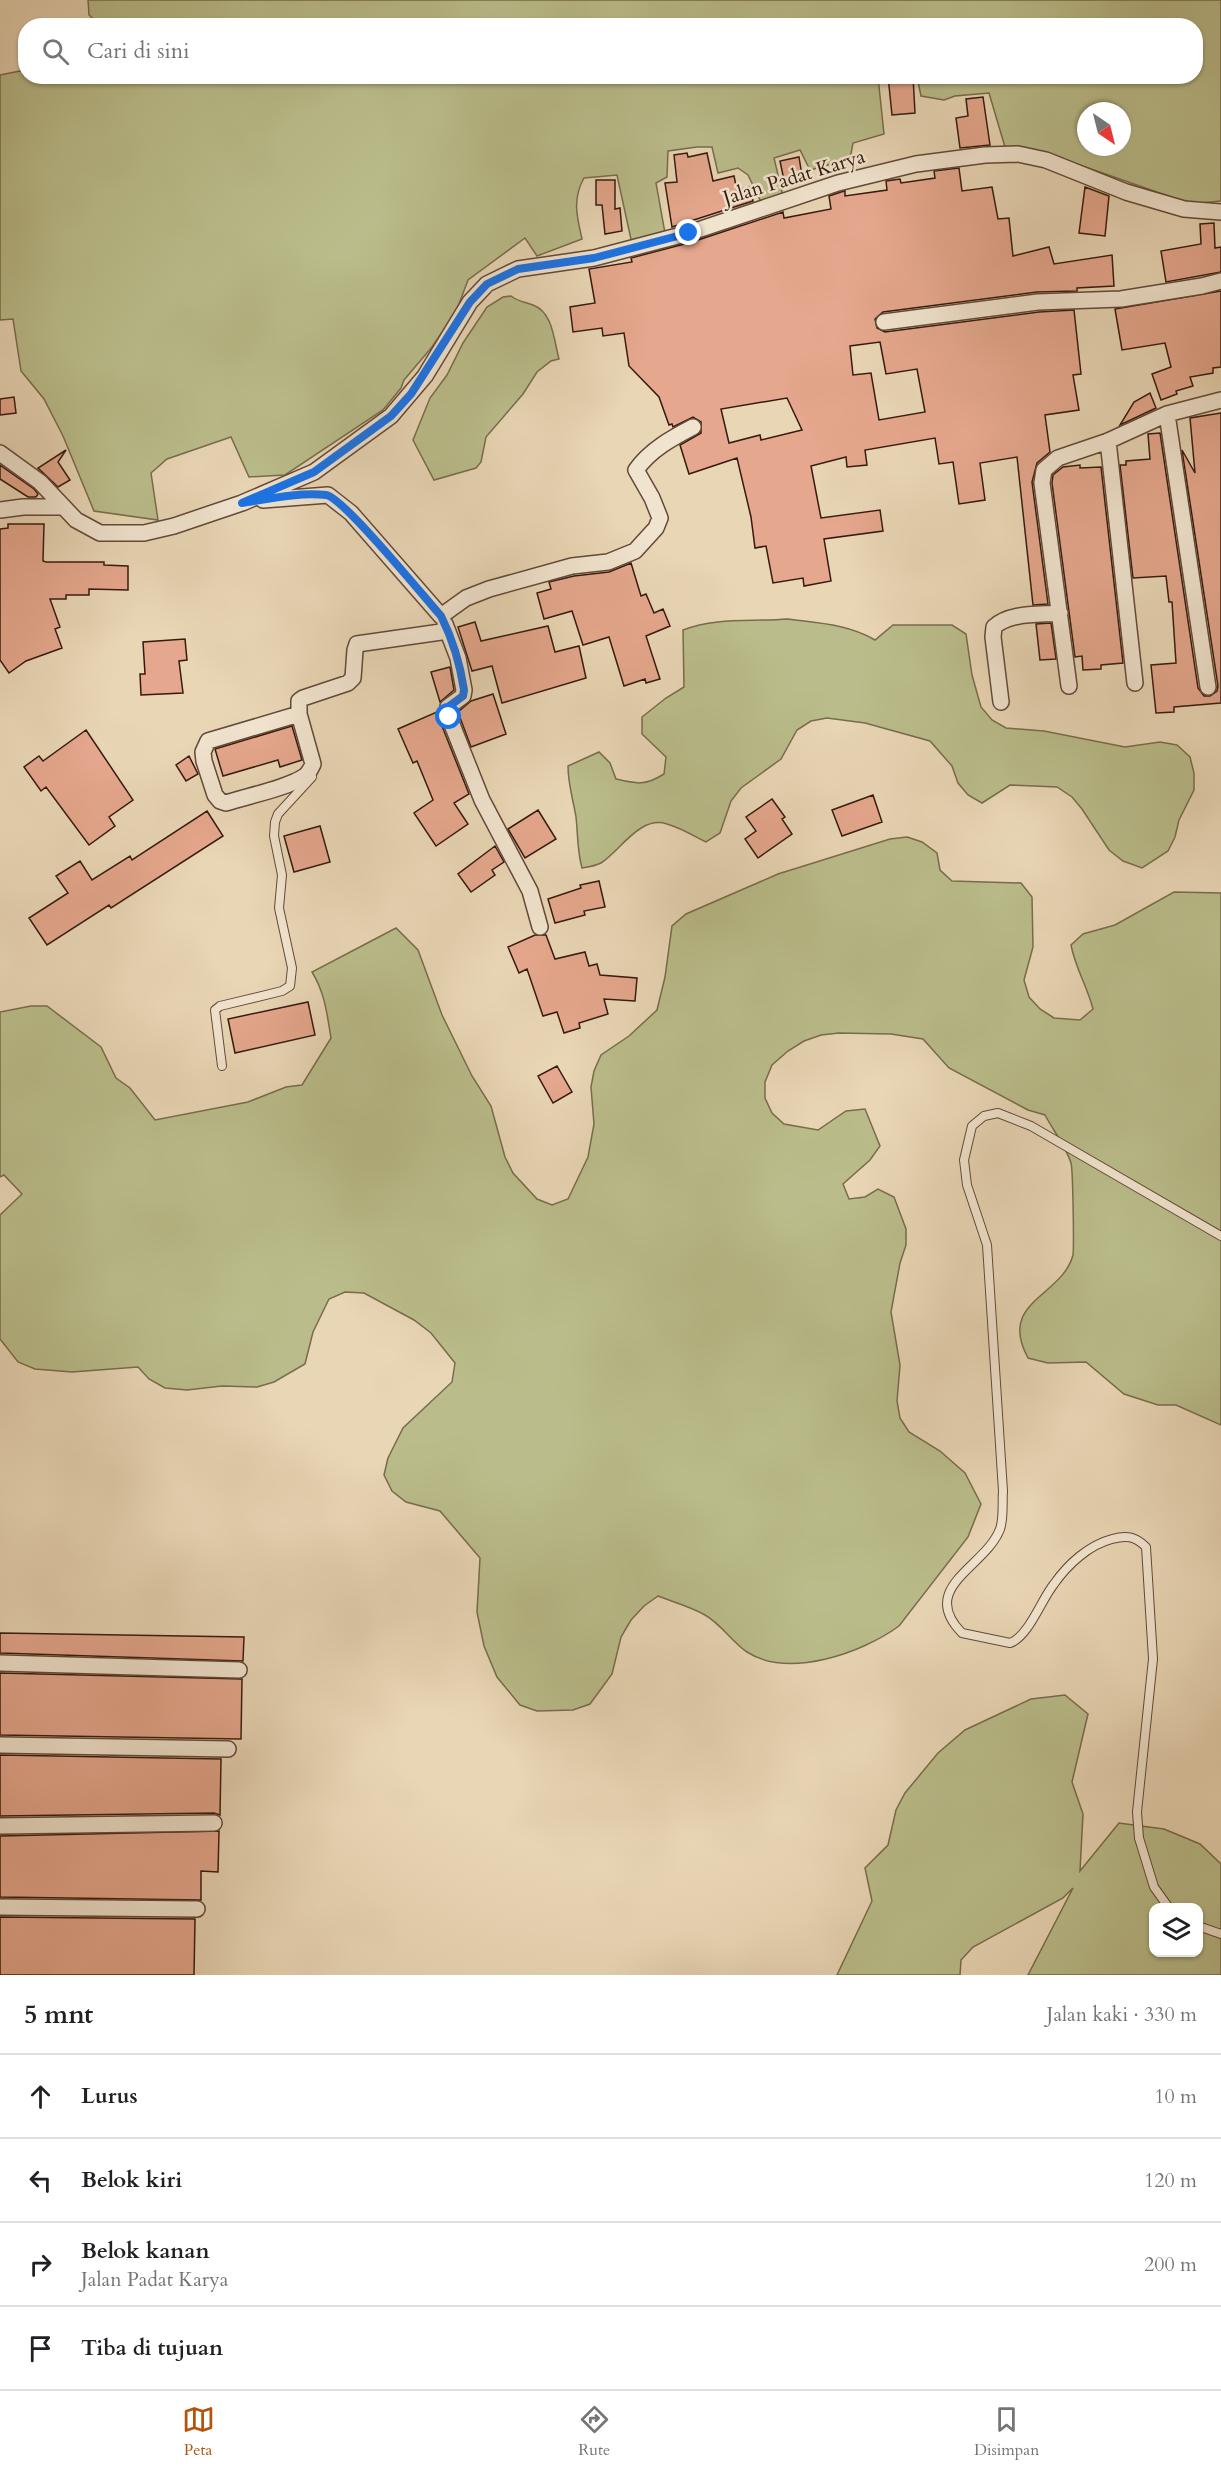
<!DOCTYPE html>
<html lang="id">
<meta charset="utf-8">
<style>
body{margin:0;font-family:Cardo,serif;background:#f2f2f2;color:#202124}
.controls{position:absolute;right:18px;bottom:18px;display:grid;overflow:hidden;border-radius:12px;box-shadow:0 2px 4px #0004}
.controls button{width:54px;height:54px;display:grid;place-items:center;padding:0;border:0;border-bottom:2px solid #e0e0e0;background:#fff;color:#202124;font:30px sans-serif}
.compass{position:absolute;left:1077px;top:102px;width:54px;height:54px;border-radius:50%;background:#fff;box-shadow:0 2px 4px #0004;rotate:145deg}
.stop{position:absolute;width:18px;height:18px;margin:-14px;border:4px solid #1a73e8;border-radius:50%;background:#fff}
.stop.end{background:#1a73e8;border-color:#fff;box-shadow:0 2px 6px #0008}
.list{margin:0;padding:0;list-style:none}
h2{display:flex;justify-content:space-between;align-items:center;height:78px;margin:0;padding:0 24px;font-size:26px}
h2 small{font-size:20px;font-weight:400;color:#757577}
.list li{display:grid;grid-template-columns:39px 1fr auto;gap:18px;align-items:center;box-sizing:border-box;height:84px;padding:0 24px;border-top:2px solid #e0e0e0}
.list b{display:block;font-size:22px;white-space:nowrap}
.list p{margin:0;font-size:20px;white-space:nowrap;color:#757577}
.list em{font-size:20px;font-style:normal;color:#757577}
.icon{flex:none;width:33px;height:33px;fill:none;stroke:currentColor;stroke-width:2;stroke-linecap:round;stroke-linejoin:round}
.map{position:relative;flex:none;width:1221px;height:1975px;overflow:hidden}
.search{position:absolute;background:#fff;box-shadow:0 2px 4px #0004;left:18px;right:18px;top:18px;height:66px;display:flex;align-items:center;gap:15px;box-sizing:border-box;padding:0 21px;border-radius:24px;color:#757577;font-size:22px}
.sheet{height:414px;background:#fff}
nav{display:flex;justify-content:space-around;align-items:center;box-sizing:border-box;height:84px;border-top:2px solid #e0e0e0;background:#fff;font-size:16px;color:#757577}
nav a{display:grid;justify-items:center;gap:3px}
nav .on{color:#b45309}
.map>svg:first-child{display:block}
.green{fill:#babd8b;stroke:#786c4c;stroke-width:1.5;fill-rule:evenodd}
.building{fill:#e5a78d;stroke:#361a0e;stroke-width:1.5;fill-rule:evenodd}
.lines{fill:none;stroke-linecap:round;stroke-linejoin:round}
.service-casing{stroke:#634938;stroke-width:10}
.minor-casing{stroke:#634938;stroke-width:18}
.service{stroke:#f1e4cf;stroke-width:8}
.minor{stroke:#f1e4cf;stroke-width:15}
.route{stroke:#1a73e8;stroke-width:8}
.labels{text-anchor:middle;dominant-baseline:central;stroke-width:5;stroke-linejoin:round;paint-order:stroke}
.street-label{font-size:20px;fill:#361a0e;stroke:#f1e4cf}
</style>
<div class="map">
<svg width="1221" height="1975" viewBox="0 0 1221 1975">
<rect width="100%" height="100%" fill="#e9d6b5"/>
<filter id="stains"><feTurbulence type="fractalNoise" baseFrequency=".00333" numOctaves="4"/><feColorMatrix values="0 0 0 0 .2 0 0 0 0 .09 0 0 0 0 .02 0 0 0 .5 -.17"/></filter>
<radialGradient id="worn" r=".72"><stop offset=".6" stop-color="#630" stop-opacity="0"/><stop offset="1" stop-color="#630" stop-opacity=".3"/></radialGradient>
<path class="green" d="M88 0H1221V201L1191 204 1051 155 1005 147 989 93 955 96 944 100 921 96 917 77 1196 76V26H101L89 15ZM1086 111H1122V147H1086Z
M25 70 26 76 878 77 884 134 853 143 850 159 810 170 800 150 774 158 783 196 761 202 748 175 738 168 718 173 712 147H697L668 151 667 177 656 183 665 233 632 244 617 175 584 178C572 199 577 217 582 239L537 256 525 238 468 280 456 312 432 347 404 380 401 388 383 410 285 475 249 477 231 437 167 459 151 473 158 520 94 511 63 436 44 399 21 371 13 319 0 320V75Z
M511 296C519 302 525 302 533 305 553 312 554 341 559 359L551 361 537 372 523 394 486 437 481 462 476 468 434 480 413 440 430 398 447 375 463 343 487 307 503 297Z
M787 619C817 623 848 624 875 640L893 625H952L966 634 972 675 981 707 992 720 1006 728 1044 731 1125 747 1160 742 1177 745 1190 757 1194 773V790L1179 820 1175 837 1168 851 1142 868 1123 861 1109 850 1082 809 1072 797 1057 787 1010 785 982 803 968 795 958 783 952 766 930 741 865 723 827 718 811 721 797 730 781 759 741 788 731 801 720 833 706 842C694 836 681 828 667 824 640 815 620 851 601 863 595 866 588 867 582 868 577 850 578 835 576 817 573 799 568 784 568 766L599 752 610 763 616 779C637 784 645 786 664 774L666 757 642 734V717L666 698 684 687 683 630C716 617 751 622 787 619Z
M907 837 922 842 937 853 940 870 952 881 1021 883 1032 897 1033 947 1024 980 1029 997 1040 1009 1054 1018 1080 1020 1093 1009C1087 986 1075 967 1071 945L1083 934 1115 925 1174 892 1221 893V1425L1176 1405H1158L1124 1394 1086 1362 1048 1363 1028 1358C997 1301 1062 1297 1073 1255 1074 1249 1073 1169 1071 1163 1066 1147 1053 1130 1045 1115L1028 1110 949 1068 923 1039 891 1034 839 1033 821 1035 804 1041 788 1051 772 1065 765 1082V1098L772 1113 784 1124 818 1130 846 1111 865 1109 880 1146 870 1160 843 1184 849 1199 865 1197 878 1189 894 1197 906 1229V1245L900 1263 891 1312 900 1365 897 1401 900 1418 909 1432 940 1451 965 1473 981 1504 968 1537 899 1626C862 1653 789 1679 747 1652 732 1642 721 1624 705 1615 691 1607 673 1602 658 1596L644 1606 631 1620 621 1637 612 1674 590 1704 573 1710 537 1711 520 1705 497 1677 484 1646 477 1612 480 1558 440 1511 406 1502 392 1491 384 1475 388 1458 403 1428 452 1382 455 1363 431 1333 414 1320 364 1293 345 1292 329 1299 313 1332 305 1364 274 1382 257 1387 222 1386 187 1390 165 1388 149 1379 138 1367 72 1372 35 1369 18 1362 0 1339V1215L22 1194 4 1175 0 1177V1012L31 1006H47L101 1047 116 1078 130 1088 155 1120 248 1102 286 1087 302 1085 331 1038C327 1014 325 993 312 972L396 928 418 950 442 1015 472 1076 491 1106 505 1157 513 1173 537 1199 552 1205 568 1199 588 1157 594 1124 591 1087 594 1071 601 1055 629 1036 657 1010 665 977 672 926 686 914 778 874 890 839Z
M1065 1695 1088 1714 1072 1782 1083 1814 1080 1871 1119 1823 1164 1829 1200 1844 1221 1864V1975H1028L1073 1888 1063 1898 973 1947 961 1960 960 1975H837L872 1901 865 1868 888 1845 896 1810 905 1793 938 1753 965 1730 1031 1699ZM1154 1908H1198V1952H1154Z"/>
<path class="building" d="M888 76H913L915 113 892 115Z
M983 97 990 145 960 148 956 118 968 116 966 99Z
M687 153 688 157 707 153 713 181 734 176 737 190 750 187 753 201 672 227 665 183 677 182 674 155Z
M799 157 803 182 785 185 780 161Z
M959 168 962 191 992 187 998 219 1009 218 1013 256 1049 247 1054 264 1112 255 1114 286 1077 288V291L1037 292 883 312 875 319 877 328 885 332 1039 312 1074 310 1081 374 1073 375 1079 410 1045 415 1050 452 1037 463 1032 482 1048 604 1033 605 1017 457 980 463 985 500 959 504 953 462 939 464 935 438 865 450 867 465 847 467 846 457 811 466 821 518 880 510 883 531 824 539 831 581 804 586 803 578 773 583 766 546 755 548 751 517 737 458 689 474 680 445 701 433V422L693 417 673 427 672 424 669 425 659 397 629 366 624 333 603 336 602 328 573 332 570 307 595 303 589 269 632 262 631 258 692 242 783 212 784 218 831 209 829 196 841 192 845 191V196L887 190 886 181 900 179 901 183 935 178 934 171ZM880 342 886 374 917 369 925 412 879 420 871 373 853 375 850 346ZM787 398 802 430 761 440 760 435 729 443 721 409Z
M596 180H615V209L620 208 622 231 605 234 602 205H596Z
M1085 187 1109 196 1105 236 1079 233Z
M1214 223 1215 248 1221 247V272L1166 282 1161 251 1201 244 1200 224Z
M1221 291V367L1213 368V373L1190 377 1193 386 1176 391 1177 394 1161 400 1152 374 1171 367 1165 343 1122 350 1115 309Z
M1150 393 1156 408 1120 425 1134 402Z
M14 397 16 413 0 415V399Z
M1221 413V703L1174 707V712L1156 713 1151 665 1176 663 1172 602H1169L1166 576 1133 578 1120 465H1126V461L1150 459 1148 434 1160 433 1198 688 1204 696H1210L1217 691 1218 686 1182 450 1195 473 1190 418Z
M66 450 58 462 70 480 58 487 38 468Z
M0 465 34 489 38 494 36 497H28L0 479Z
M1080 465V468L1101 467 1123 663 1101 665V669L1083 670 1082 656 1075 657 1052 483 1053 475 1063 467Z
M8 524H44L43 561 46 562H104V565L128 566V590L89 589V595H66V599H50L60 627 55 629 62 648 26 661 9 673 0 660V529L8 528Z
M631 563 641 596 646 594 654 613 663 609 670 626 646 636 660 679 646 683 645 679 624 686 609 637 583 645 572 611 544 619 537 593 551 589 549 582 574 576 609 572Z
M475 622 481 641 548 626 555 652 579 646 586 678 502 703 492 666 472 671 458 627Z
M1051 623 1056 659 1040 660 1036 624Z
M185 639 187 660 179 661 183 693 141 695 140 674H145L143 642Z
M450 667 454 690 440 702 431 672Z
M493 694 506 734 471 747 458 712 471 701Z
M439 711 440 721 469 794 454 803 468 824 436 846 414 813 433 800 417 761 413 763 398 729Z
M292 726 302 760 280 767 278 760 223 776 215 749Z
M86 730 133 800 109 817 115 826 89 845 46 787 41 791 24 767 39 756 43 761Z
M189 756 198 774 186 781 176 765Z
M873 795 882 822 842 836 832 810Z
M772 799 785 817 782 819 792 834 758 858 745 839 756 831 746 817Z
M538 810 556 839 525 858 508 829Z
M207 811 223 836 111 908 109 905 47 945 29 918 68 893 56 876 80 861 92 880 130 856 132 860Z
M320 826 330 862 294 872 284 836Z
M495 846 504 862 492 870 495 875 471 892 458 874Z
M599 881 605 907 584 911 585 915 555 923 548 899 581 888 580 885Z
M535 935H546L555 959 585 952 589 966 597 964 600 975 637 978 635 1001 604 999 608 1014 579 1023 580 1028 564 1033 557 1012 543 1016 527 969 519 973 508 947Z
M308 1002 315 1035 235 1053 228 1019Z
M557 1066 572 1092 553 1103 538 1076Z
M0 1633 244 1637 243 1661 0 1653Z
M0 1673 242 1679 241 1739 0 1735Z
M0 1755 221 1759 220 1815 214 1813 0 1816Z
M219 1831 218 1872 201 1871V1900L0 1897V1836Z
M0 1917 195 1919 194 1975H0Z"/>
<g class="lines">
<defs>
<path id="service" d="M222 1066 215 1010 220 1006 282 991 290 986 292 968 279 908 282 875 274 836 275 822 278 814 312 777
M1169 1908 1154 1887 1139 1838 1137 1812 1153 1659 1146 1547C1135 1536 1126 1535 1112 1539 1089 1545 1068 1564 1054 1584 1041 1600 1029 1636 1010 1643L962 1633C917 1587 986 1567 1000 1529 1004 1518 1002 1502 1003 1491L987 1245 967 1185 964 1160 972 1126 984 1116 998 1113 1031 1126 1221 1236
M1198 1926 1221 1934"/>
<path id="minor" d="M884 322 1038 302 1121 299 1202 286 1221 281
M1167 414 1208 687
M1108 441 1135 683
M0 453 40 482 76 520 100 533H144L174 526 242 503 314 472 391 416 425 376 470 302 487 284 518 269 594 258 689 233 838 183 916 164 985 155 1018 154 1046 160 1126 192 1184 209 1221 212
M263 500 328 495 351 513 441 616 466 598 489 589 572 566 608 562 635 551 656 528 660 518 652 498 636 470C650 450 672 438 693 427
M0 510 23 507H64
M445 624 458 658 464 690 463 696 448 707 449 717 482 800 530 891 540 927
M1069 686 1042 483 1044 470 1058 458 1108 441 1167 414 1221 400
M1001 702 993 637 994 627C1010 612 1039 615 1060 613
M299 714 208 741 203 752 204 761 215 795 220 801 226 803C247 796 288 788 305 776 309 773 311 768 313 764L299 714V701L303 698 348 683 353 678 355 650 357 644 448 631
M0 1663 239 1670
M0 1745 228 1749
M0 1826 214 1823
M0 1907 197 1909"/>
</defs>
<use href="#service" class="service-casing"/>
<use href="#minor" class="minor-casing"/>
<use href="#service" class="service"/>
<use href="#minor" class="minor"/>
</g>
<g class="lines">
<path class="route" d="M449 717 448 707 463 696 464 690C460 663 453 640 441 616 424 597 343 497 326 495 299 492 268 499 242 503L314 472 391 416 411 394 470 302 487 284 518 269 594 258 689 233"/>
</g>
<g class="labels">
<g class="street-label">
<text transform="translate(794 177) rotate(-17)">Jalan Padat Karya</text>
</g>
</g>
<rect width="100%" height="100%" filter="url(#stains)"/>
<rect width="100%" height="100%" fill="url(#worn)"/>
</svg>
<div class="controls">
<button><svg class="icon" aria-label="layers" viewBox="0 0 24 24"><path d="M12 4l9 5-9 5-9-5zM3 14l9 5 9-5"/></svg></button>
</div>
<svg class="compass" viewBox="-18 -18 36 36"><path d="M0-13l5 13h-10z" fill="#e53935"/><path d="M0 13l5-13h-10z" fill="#757577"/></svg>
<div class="stop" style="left:449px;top:717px"></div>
<div class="stop end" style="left:689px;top:233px"></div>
<div class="search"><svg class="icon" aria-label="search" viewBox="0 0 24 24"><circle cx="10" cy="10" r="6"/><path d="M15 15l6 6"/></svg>Cari di sini</div>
</div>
<section class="sheet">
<h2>5 mnt<small>Jalan kaki · 330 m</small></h2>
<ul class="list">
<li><svg class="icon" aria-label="ahead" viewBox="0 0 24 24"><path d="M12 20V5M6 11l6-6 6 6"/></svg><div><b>Lurus</b></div><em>10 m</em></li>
<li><svg class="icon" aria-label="left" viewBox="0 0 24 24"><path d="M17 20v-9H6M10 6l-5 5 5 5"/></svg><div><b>Belok kiri</b></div><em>120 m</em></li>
<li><svg class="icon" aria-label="right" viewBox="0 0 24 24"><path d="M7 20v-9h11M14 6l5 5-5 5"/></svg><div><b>Belok kanan</b><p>Jalan Padat Karya</p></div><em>200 m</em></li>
<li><svg class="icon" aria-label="arrive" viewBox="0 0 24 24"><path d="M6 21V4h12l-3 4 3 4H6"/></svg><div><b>Tiba di tujuan</b></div></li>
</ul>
</section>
<nav>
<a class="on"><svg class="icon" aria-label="map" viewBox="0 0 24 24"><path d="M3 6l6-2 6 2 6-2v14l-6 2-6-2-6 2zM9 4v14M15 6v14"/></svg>Peta</a>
<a><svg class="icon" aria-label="directions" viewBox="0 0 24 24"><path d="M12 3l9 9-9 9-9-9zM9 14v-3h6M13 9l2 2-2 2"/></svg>Rute</a>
<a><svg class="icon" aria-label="saved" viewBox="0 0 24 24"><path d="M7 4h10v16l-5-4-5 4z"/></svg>Disimpan</a>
</nav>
